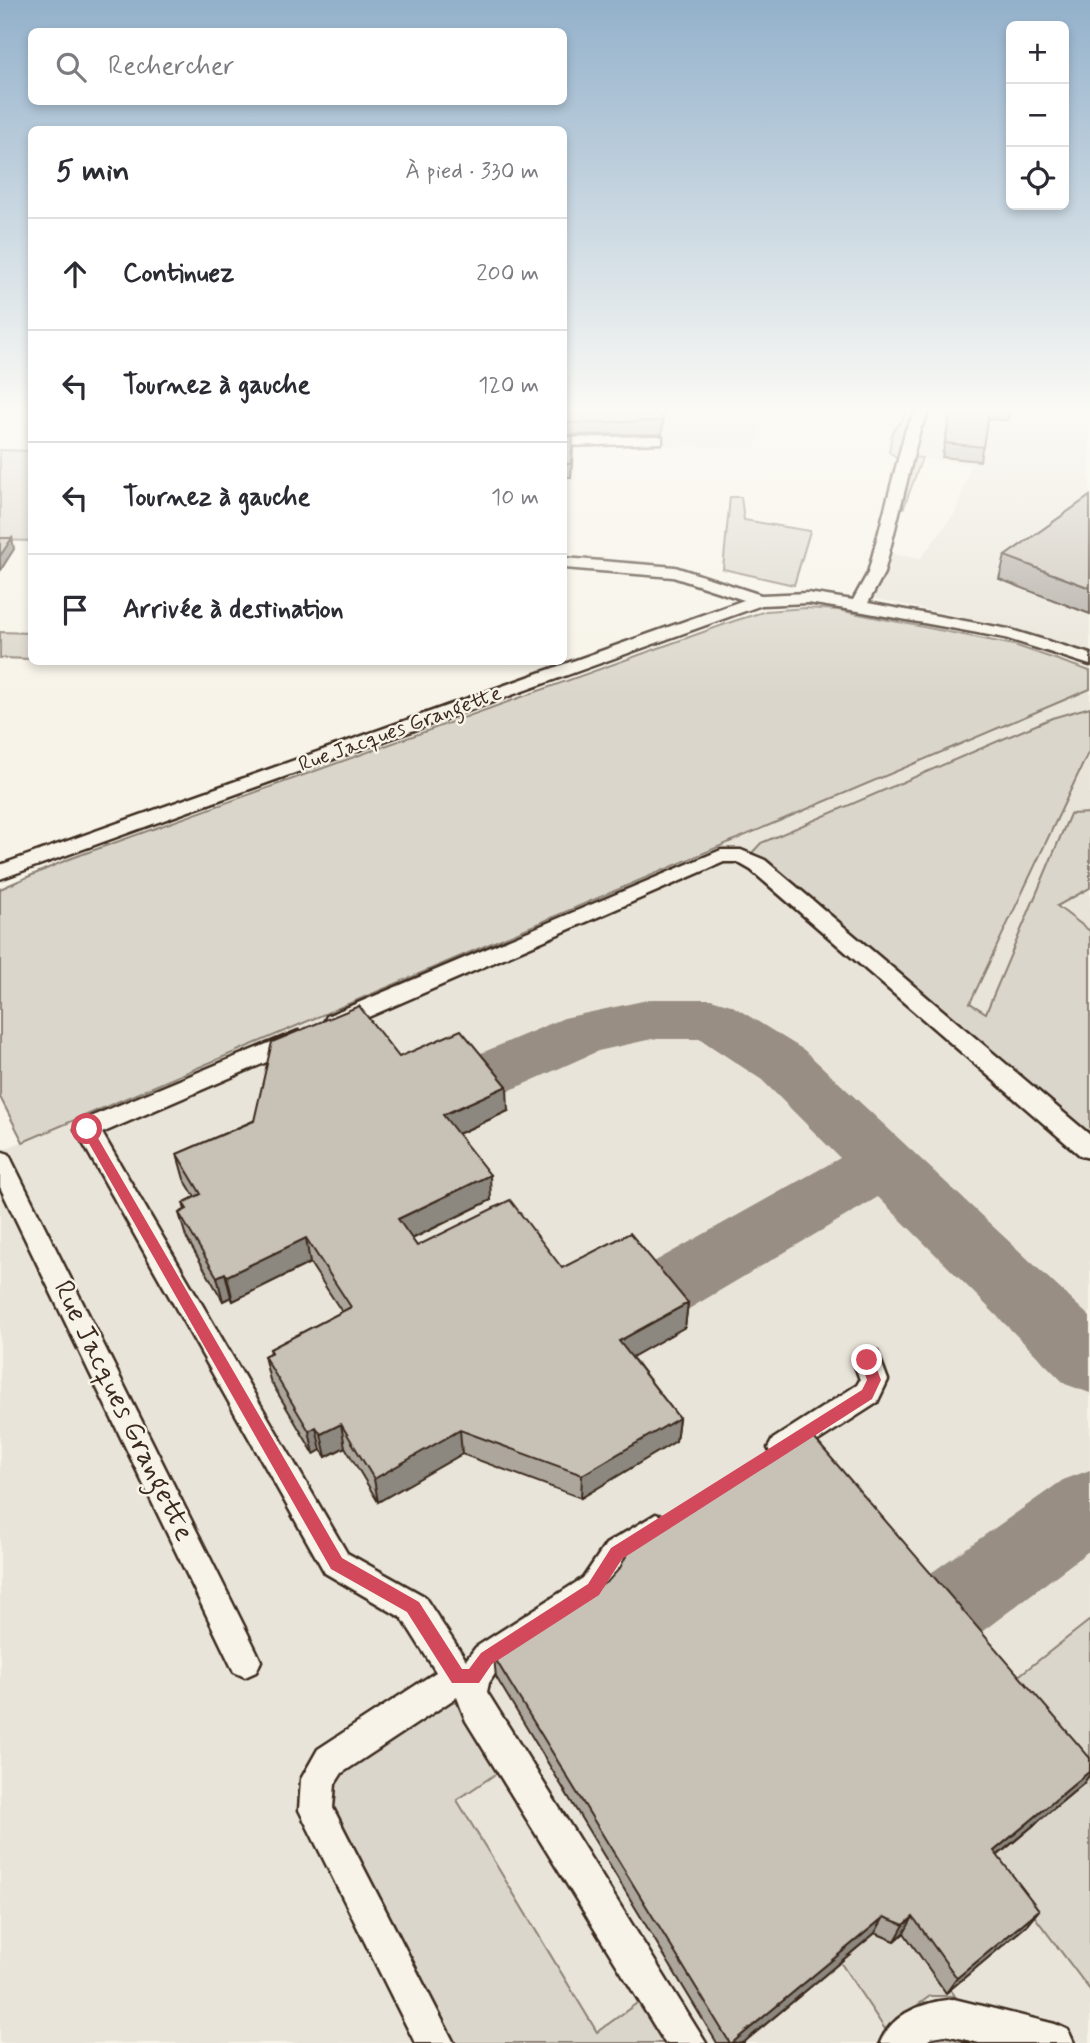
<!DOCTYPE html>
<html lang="fr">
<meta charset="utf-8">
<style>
body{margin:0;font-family:Mynerve,sans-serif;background:#f7f7f7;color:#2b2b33}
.controls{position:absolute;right:21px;top:21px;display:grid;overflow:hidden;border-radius:10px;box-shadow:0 4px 10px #0003}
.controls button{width:63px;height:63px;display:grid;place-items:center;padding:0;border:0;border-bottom:2px solid #e1e1e2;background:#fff;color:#2b2b33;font:35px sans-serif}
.stop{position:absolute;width:21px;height:21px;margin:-16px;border:5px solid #d1495b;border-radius:50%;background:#fff}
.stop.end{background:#d1495b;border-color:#fff;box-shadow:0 2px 7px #0008}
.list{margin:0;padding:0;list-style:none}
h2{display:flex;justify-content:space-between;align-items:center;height:91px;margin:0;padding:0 28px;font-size:30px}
h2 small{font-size:23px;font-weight:400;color:#7c7c81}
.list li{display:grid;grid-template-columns:46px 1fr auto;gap:21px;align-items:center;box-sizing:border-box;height:112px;padding:0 28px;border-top:2px solid #e1e1e2}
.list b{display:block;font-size:26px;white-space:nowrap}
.list em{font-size:23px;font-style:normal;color:#7c7c81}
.icon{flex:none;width:38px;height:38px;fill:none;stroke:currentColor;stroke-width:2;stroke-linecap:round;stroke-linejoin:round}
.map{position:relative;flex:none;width:1090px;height:2043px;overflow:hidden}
.search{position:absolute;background:#fff;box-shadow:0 4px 10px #0003;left:28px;top:28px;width:539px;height:77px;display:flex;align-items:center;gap:18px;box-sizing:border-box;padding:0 24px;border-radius:10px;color:#7c7c81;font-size:26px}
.panel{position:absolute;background:#fff;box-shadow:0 4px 10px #0003;left:28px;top:126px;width:539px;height:539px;border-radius:10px}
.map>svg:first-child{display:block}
.built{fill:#e9e4d9}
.green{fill:#dbd6cb;stroke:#8b8074;stroke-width:2}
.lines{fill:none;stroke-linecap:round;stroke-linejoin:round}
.taxiway{fill:#998e83;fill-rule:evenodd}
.minor-casing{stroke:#3b2a1e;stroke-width:5}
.minor{fill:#f7f3e8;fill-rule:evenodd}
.wall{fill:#aca69d;stroke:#3b2a1e;stroke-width:2}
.shaded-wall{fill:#8c877f;stroke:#3b2a1e;stroke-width:2}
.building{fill:#c8c1b6;stroke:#3b2a1e;stroke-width:2}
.route{fill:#d1495b}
.labels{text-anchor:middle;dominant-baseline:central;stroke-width:5;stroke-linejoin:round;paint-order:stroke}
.far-street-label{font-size:21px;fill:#3b2a1e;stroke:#f7f3e8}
.near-street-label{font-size:28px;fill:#3b2a1e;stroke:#f7f3e8}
</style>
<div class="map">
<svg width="1090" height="2043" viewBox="0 0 1090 2043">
<rect width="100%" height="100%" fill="#f7f3e8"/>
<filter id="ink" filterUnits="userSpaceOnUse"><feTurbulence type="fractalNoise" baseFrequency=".0143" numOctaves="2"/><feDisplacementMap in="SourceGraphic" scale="14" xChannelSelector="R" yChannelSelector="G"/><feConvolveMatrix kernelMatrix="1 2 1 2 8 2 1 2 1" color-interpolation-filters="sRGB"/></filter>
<g filter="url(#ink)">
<path class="built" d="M926 409H1036L1090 414V656L1008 627 867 597 888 553 920 559 955 513 971 464 909 457Z
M566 412 765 414 755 447 564 446Z
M1090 689V2043H0V1151Z"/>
<path class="green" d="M904 409H926L910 457 922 458 904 507 900 499 908 465 889 452 892 433 904 417Z
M0 450 31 451V541L0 540Z
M730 497H741L744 520 810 531 794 585 723 569Z
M805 608 838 610 1014 645 1090 671V689L23 1142 0 1097V889L69 859 734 621 766 611Z
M0 632 31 633V659L0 658Z
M1090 707V749L970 1003 986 1013 1070 814 1090 813V888L1057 906 1090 931V1142L751 854 761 843 1052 718Z
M1090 1620V1990L992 1860 1083 1784 1002 1689Z
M451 1694 497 1773 457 1800 597 2032 640 2001 665 2043H449L330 1804 329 1783 344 1763Z
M909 1928 955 1996H930L885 2029 840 1962 875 1933 895 1941Z"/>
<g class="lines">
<path class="taxiway" d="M652 999H711L731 1005 804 1050 1090 1317V1393L1065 1384 878 1197 682 1313 658 1321 634 1313 624 1293 634 1273 840 1158 762 1080 700 1039H652L598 1051 502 1094 481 1100 460 1094 451 1078 460 1062 564 1018Z
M1090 1470V1550L967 1643 939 1655 911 1643 899 1615 911 1587 1063 1480Z"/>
<defs>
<path id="minor" d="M917 409H931L920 429 884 573 868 603 1008 629 1090 654V665L1005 638 858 611 808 603 762 605 0 879V865L744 600 673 577 564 568V558L675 567 761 595 808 593 853 600 868 573 906 429Z
M657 436 662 437V443L564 446V438Z
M721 850H741L765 860 1090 1135V1158L1081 1156 751 870 737 862H724L343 1028H327L324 1022 327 1016Z
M298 1031 306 1033 310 1039 306 1045 102 1133 347 1553 424 1596 466 1660 476 1647 583 1578 606 1544 656 1514 667 1518 671 1528 667 1538 628 1564 605 1600 498 1669 489 1683 487 1692 706 2043H665L466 1721 457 1697 342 1773 335 1784 333 1808 454 2043H415L299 1810 301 1779 318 1749 436 1672 402 1618 325 1573 75 1129 78 1122Z
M0 1151 9 1154 12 1161 256 1650 261 1661 256 1672 245 1677 234 1672 0 1187Z
M867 1348 877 1351 888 1380 877 1403 793 1457 783 1461 773 1457 768 1448 773 1439 857 1385 860 1380 853 1360 857 1351Z
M954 1999 1055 2024 1068 2030 1074 2043H979L954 2037 936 2038 930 2043H880C892 2013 924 2002 954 1999Z"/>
</defs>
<use href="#minor" class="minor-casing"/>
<use href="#minor" class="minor"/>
</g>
<path class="wall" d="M564 409 663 421 662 434 564 435 573 448 571 477H564Z
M961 409H1010L1007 420 987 419 980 461 942 457 951 411H961Z
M1090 496V614L999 579 1005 556Z
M399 1057 508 1111 458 1134 491 1200 412 1239 417 1246 562 1268 688 1303 685 1327 632 1357 679 1418 676 1441 581 1498 462 1454 378 1502 345 1447 326 1457 321 1450 314 1454 270 1380 264 1356 271 1352 270 1349 342 1312 310 1263 233 1301 231 1297 223 1301 186 1237 179 1213 185 1210 183 1203 195 1197 184 1179 177 1154Z
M494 1657 1090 1758V1774L1083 1784 997 1856 1039 1910 1026 1926 946 1993 904 1933 895 1941 875 1933 743 2043H717L496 1677Z"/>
<path class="shaded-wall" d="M12 538 14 549 0 571V556Z
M507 1086 508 1111 445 1140 443 1115Z
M490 1175 491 1200 401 1244 398 1219Z
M306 1238 310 1263 233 1301 227 1276Z
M225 1273 231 1297 223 1301 217 1277Z
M688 1303 685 1327 618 1365 619 1341Z
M679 1418 676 1441 581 1498 582 1475Z
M341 1424 345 1447 326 1457 321 1434Z
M316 1427 321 1450 314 1454 309 1431Z
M460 1430 462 1454 378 1502 374 1479Z
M1090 1771V1774L1083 1784 982 1868 994 1851Z
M1039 1910 1026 1926 946 1993 957 1978Z
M884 1917 875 1933 743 2043H732Z
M913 1917 904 1933 895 1941 904 1925Z"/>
<path class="building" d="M564 409H661L663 421 564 423V427Z
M966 409H989L983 447 945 443 951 411 967 412Z
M564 436H573L571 464H564Z
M1090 496V588L1005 556Z
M0 538H12L0 556Z
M359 1006 399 1057 461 1030 507 1086 443 1115 490 1175 398 1219 417 1246 510 1200 562 1268 630 1233 688 1303 619 1341 679 1418 582 1475 460 1430 374 1479 341 1424 321 1434 316 1427 309 1431 264 1356 272 1352 270 1349 351 1307 306 1238 227 1276 225 1273 217 1277 179 1213 187 1209 183 1203 201 1194 177 1154 254 1121 272 1042Z
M808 1431 1090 1758V1771L994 1851 1039 1910 957 1978 913 1917 904 1925 884 1917 732 2043H730L494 1657 499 1650 608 1581 620 1568 632 1544Z
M945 2036 973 2043H926L933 2038Z"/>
</g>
<linearGradient id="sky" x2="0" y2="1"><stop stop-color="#93b1cb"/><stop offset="0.59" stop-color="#fbfaf5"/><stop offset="1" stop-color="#fbfaf5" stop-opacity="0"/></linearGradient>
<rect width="1090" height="695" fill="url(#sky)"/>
<path class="route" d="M87 1125 91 1126 342 1558 419 1602 462 1669H469L481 1653 588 1584 611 1548 862 1390 867 1380 860 1360 862 1356H872L881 1380 872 1399 622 1559 599 1595 492 1664 479 1683H452L407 1612 331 1569 83 1133 81 1129Z"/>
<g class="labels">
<g class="far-street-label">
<text transform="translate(400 729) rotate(-20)">Rue Jacques Grangette</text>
</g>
<g class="near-street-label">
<text transform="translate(123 1411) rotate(64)">Rue Jacques Grangette</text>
</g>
</g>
</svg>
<div class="controls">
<button>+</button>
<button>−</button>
<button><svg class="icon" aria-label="locate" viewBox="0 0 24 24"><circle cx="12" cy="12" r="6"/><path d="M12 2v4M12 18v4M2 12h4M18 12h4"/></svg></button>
</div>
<div class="stop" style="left:87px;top:1129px"></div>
<div class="stop end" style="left:867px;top:1360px"></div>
<div class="search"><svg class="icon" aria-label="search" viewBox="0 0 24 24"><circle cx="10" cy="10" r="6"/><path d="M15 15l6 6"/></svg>Rechercher</div>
<section class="panel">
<h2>5 min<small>À pied · 330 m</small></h2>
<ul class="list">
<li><svg class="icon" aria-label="ahead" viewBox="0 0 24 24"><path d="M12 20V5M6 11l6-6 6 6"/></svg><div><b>Continuez</b></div><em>200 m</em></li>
<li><svg class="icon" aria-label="left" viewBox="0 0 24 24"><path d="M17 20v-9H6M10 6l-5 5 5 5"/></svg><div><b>Tournez à gauche</b></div><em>120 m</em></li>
<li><svg class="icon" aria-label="left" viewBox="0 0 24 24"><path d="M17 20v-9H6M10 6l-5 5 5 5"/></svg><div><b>Tournez à gauche</b></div><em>10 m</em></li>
<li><svg class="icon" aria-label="arrive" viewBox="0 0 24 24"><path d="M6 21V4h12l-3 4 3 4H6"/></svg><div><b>Arrivée à destination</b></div></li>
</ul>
</section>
</div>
